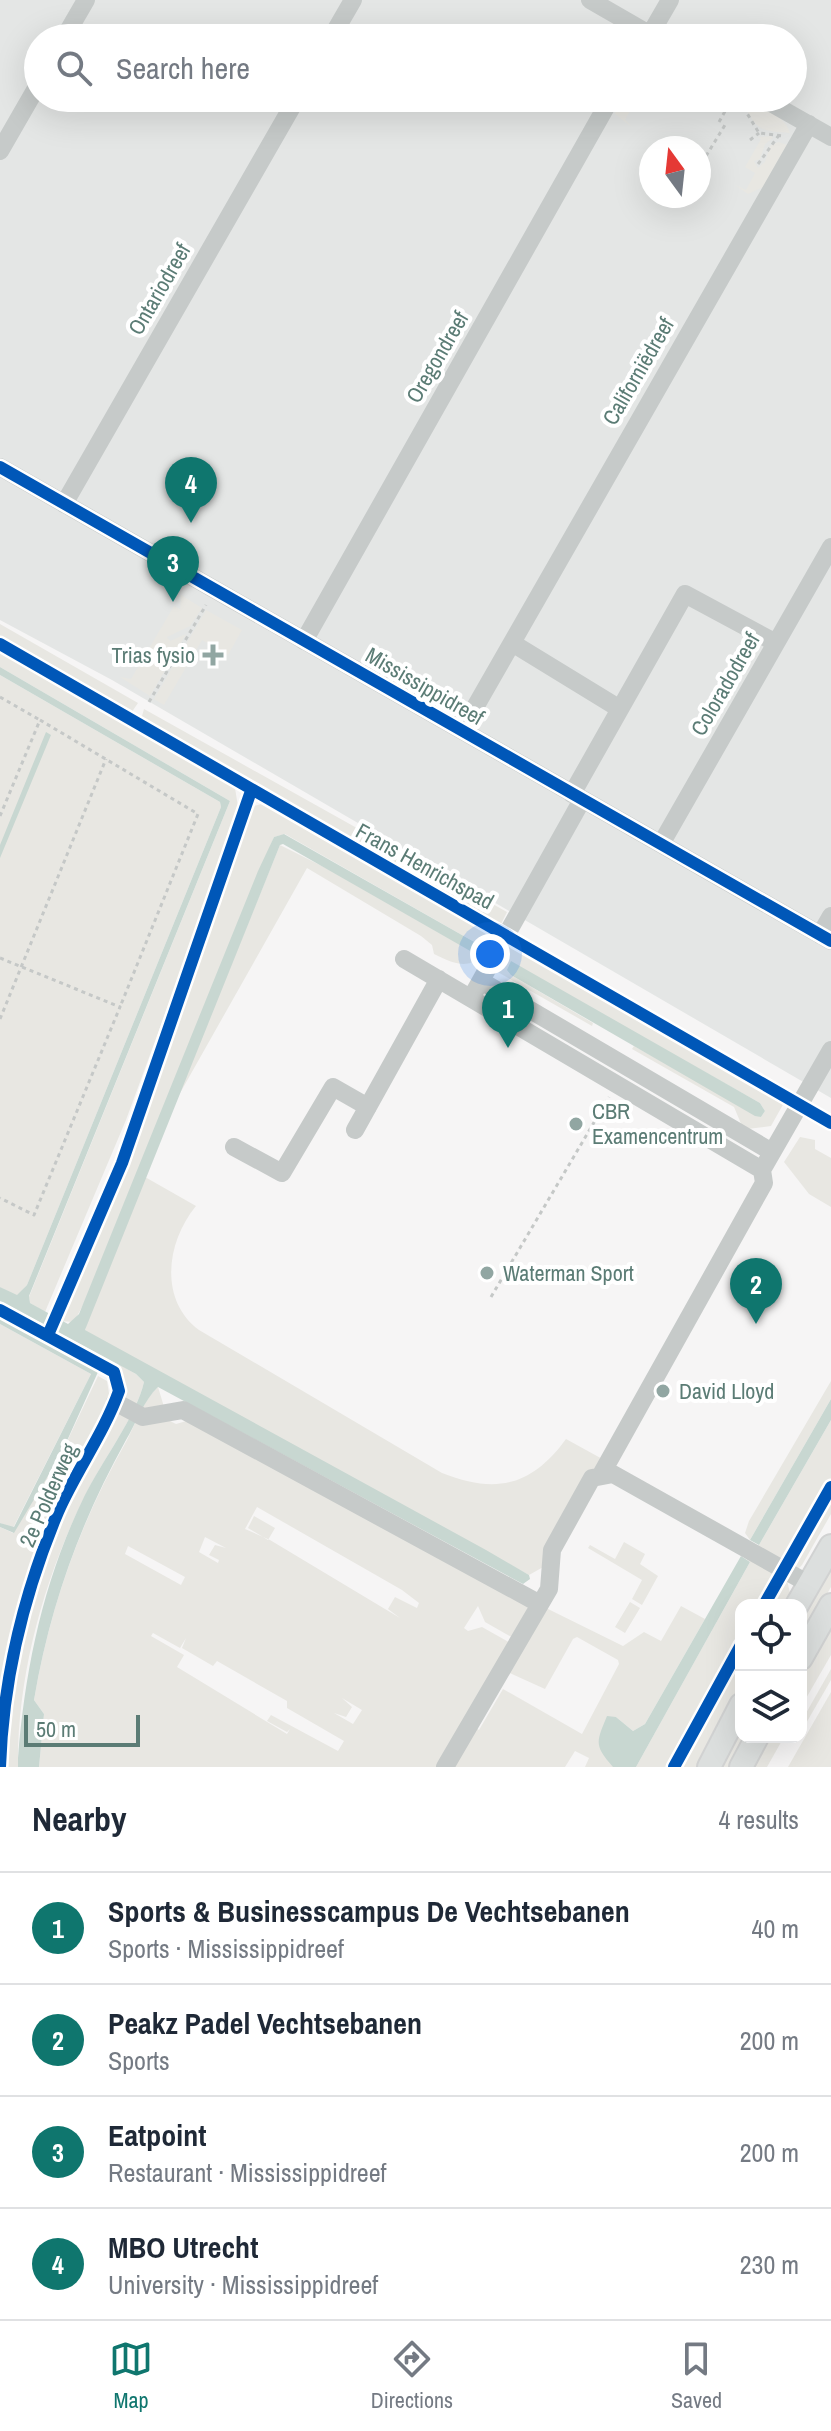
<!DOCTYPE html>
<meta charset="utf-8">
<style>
body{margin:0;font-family:"Archivo Narrow",sans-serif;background:#f6f6f7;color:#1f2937}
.controls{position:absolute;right:24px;bottom:24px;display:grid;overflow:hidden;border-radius:16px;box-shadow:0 8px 32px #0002}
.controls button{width:72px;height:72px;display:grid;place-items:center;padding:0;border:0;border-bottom:2px solid #e0e1e3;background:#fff;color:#1f2937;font:40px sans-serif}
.compass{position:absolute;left:639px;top:136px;width:72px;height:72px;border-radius:50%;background:#fff;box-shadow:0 8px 32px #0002;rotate:345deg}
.scale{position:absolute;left:24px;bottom:20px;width:116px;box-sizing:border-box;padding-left:8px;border:4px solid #5b7c75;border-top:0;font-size:22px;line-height:28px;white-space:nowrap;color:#5b7c75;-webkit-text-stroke:6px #fff;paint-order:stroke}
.you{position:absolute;left:490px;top:954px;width:28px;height:28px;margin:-20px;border:6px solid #fff;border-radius:50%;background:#1a73e8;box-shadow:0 0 0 12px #1a73e833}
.badge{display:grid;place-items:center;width:52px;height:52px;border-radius:50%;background:#0f766e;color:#fff;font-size:26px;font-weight:700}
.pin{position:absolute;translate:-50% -66px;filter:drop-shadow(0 2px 4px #0008)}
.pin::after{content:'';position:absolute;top:42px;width:28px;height:24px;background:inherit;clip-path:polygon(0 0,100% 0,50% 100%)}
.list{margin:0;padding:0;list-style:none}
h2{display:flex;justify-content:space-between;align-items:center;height:104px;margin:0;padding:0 32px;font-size:34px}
h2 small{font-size:26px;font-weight:400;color:#747a83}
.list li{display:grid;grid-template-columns:52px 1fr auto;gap:24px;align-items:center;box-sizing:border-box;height:112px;padding:0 32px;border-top:2px solid #e0e1e3}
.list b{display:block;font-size:30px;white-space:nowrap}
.list p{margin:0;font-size:26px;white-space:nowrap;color:#747a83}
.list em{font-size:26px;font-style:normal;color:#747a83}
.icon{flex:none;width:44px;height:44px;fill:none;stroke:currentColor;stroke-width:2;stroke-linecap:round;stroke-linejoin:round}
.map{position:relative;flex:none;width:831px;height:1767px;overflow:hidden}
.search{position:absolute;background:#fff;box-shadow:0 8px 32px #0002;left:24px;right:24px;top:24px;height:88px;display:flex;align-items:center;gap:20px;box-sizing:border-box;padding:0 28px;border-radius:44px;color:#747a83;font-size:30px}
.sheet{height:552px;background:#fff}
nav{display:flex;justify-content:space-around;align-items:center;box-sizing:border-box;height:112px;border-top:2px solid #e0e1e3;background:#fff;font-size:22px;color:#747a83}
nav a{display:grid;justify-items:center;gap:4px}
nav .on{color:#0f766e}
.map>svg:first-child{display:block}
.built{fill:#e4e6e5;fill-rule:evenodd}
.green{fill:#e8e7e2;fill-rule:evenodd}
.water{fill:#c8d7d1}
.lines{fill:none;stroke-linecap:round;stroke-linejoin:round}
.major-casing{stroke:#d1d2d2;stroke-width:26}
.path{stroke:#c5c8c7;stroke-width:3;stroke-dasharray:4 4;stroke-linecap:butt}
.minor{stroke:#c6cac9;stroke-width:18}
.major{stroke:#dcdfde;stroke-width:22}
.cycleway-casing{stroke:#fff;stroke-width:17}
.cycleway{stroke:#0057b8;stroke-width:12}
.poi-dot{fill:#91a6a2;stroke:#fff;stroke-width:3}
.labels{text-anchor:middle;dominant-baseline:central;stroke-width:8;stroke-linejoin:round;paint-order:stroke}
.street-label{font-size:22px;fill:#5b7c75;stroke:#fff}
.poi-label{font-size:22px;fill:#5b7c75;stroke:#fff;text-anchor:start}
</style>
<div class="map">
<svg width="831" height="1767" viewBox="0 0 831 1767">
<rect width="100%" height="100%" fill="#f6f5f5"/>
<path class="built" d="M0 0H831V1098L112 680 0 620ZM38 38H793V98H38ZM651 148H699V196H651Z"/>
<path class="green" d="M619 98H637L625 120 633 128 615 114Z
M727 98C747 98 784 112 790 133 764 131 757 132 746 108Z
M771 136 773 138 765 144 760 159 754 161 758 168 765 162 770 146 778 142 787 145 763 187 748 194 735 185 746 190 755 173 745 167 761 139 758 137Z
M181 595 202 608 190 626 167 637 170 641 186 634 150 696 120 677 131 679 174 606 180 609Z
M206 610 242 630 228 655 202 640 164 705 154 699Z
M0 624 138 703 129 716 0 639Z
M0 649 235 788 239 813 126 1120 45 1312 30 1303 29 1297 230 801 0 667Z
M0 675 220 802 221 807 27 1285 17 1296 0 1287Z
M144 709 507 912 500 926 140 723Z
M265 803 496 933C477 966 469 972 434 954L432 945 421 936 307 868 175 1102 280 845 476 943 285 834 274 837 84 1303 74 1322 59 1321 125 1165 250 807Z
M512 943 785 1101 771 1126 747 1129 742 1126 734 1107 632 1049 634 1046 761 1117 765 1111 760 1103 633 1032 511 975 593 1023 592 1026 496 971Z
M800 1137 815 1140V1149L831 1158V1207L809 1194 784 1162Z
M145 1177 196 1206C167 1241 158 1299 199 1330L442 1473C495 1494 531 1487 566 1439L606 1461 545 1566 529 1575 89 1335 85 1330 88 1320Z
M0 1324 91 1374 13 1528 0 1523Z
M56 1330 136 1374 144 1382C137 1415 100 1464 85 1496 44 1578 17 1675 18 1767H4C9 1681 26 1591 62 1512 80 1473 102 1435 122 1397 128 1362 82 1350 56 1336Z
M98 1376 107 1381 110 1399 42 1541 15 1622 0 1703V1527L13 1533 61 1454Z
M831 1381V1399L750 1540 745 1533 749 1521Z
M158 1387 168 1420 176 1424 190 1420 530 1602 515 1639 485 1622 478 1606 464 1628 468 1631 482 1627 512 1644 468 1723 479 1730 503 1689 582 1734 619 1664 618 1660 577 1637 573 1639 545 1689 505 1671 544 1607 623 1646 644 1632 661 1641 681 1606 705 1619 645 1724 633 1731 616 1717 613 1767H585L589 1758 575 1751 565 1767H39L44 1714 34 1700C50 1606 80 1523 127 1440 136 1423 144 1399 158 1387ZM257 1507 402 1590 419 1603 417 1608 395 1597 388 1609 400 1618 270 1540 245 1529ZM205 1537 226 1548 215 1545 209 1555 219 1560 218 1563 199 1552ZM128 1546 185 1577 181 1585 125 1554ZM153 1633 180 1648 186 1638 182 1648 213 1666 217 1661 287 1701V1708L344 1741 338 1751 271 1715 267 1721 287 1732 290 1729 287 1734 177 1667 184 1655 151 1636ZM342 1698 362 1710 353 1724 334 1713 346 1717 352 1707Z
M831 1420V1514L802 1565 787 1580 790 1593 786 1605H741V1686L699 1767H636L750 1562 745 1558 749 1551 759 1545Z
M254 1516 275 1528 268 1540 248 1528Z
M624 1542 645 1554 640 1564 658 1576 642 1605 632 1599 642 1580 588 1548 590 1545 615 1559Z
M831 1564V1587L801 1639V1616Z
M630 1602 640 1608 625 1633 615 1627Z
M831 1623V1655L801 1707V1676Z
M831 1669V1680L801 1732V1722Z
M831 1692V1767H788Z
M741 1724V1737H746L731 1767H720Z
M767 1737H784L767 1767H751Z"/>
<path class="water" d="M0 667 230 801 29 1296 30 1303 68 1324 79 1314 258 871 274 837 284 834 476 943 472 952 283 844 280 845 85 1330 486 1550 529 1575 530 1579 523 1584 158 1387C144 1400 136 1423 126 1440 80 1523 50 1606 34 1700L44 1714 39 1767H18V1758C25 1667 44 1579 84 1497 100 1464 137 1415 144 1382L136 1374 0 1301V1287L17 1295 27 1285 221 807 220 802 0 675Z
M46 732 51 735 0 858V845Z
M511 961 760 1103 765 1111 761 1117 755 1116 511 975 507 970Z
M0 1318 98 1372 61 1454 14 1533 0 1527V1523L14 1527 91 1374 0 1324Z
M831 1399V1420L759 1545 750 1540Z
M741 1556 750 1562 636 1767H613C594 1745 596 1743 607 1716L616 1717 633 1731 645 1724Z"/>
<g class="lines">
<defs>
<path id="major" d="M797 1605 831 1546
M801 1658 831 1605
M709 1767 741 1705
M741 1767 757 1737"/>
</defs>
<use href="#major" class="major-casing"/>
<path class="path" d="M723 98 728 106 745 110 759 133 784 136
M719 122 728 106
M750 140 759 133
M706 156 725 125
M758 164 779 135
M0 697 40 720
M149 702 206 605
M0 816 40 720 198 814 120 1007
M0 958 120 1007 34 1215 0 1198
M0 1019 106 759
M491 1297 609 1097"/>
<path class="minor" d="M590 0 656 38
M64 38 86 0
M331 38 353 0
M648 38 670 0
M762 98 831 137
M0 151 38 85
M0 467 831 941
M64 504 297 98
M304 641 611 98
M512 643 620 709
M462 730 809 124
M572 794 685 594 776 643
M661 844 831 547
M820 935 831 916
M404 959 762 1170 831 1050
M481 981 772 1152
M475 991 582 800
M355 1130 439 979
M234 1147 282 1173 333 1087 368 1107
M115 1402 143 1417 183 1410 540 1604
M602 1473 764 1183 762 1170
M445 1767 549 1589 552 1550 592 1478 613 1474 809 1584"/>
<use href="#major" class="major"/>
<defs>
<path id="cycleway" d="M0 467 831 941
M0 644 831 1123
M0 1310 114 1372 119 1391C104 1433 76 1471 58 1512 24 1593 3 1679 0 1767
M48 1335 122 1163 251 791
M764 1605 831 1487
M674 1767 741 1645"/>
</defs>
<use href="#cycleway" class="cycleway-casing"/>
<use href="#cycleway" class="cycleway"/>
</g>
<g class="poi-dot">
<path d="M209 643h8v8h8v8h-8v8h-8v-8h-8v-8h8z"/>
<circle cx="576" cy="1124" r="8"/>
<circle cx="487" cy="1273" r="8"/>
<circle cx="663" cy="1391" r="8"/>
</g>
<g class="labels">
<g class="street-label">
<text transform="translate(159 289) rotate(-60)">Ontariodreef</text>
<text transform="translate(437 357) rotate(-60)">Oregondreef</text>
<text transform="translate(638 371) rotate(-60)">Californiëdreef</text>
<text transform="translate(725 684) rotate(-60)">Coloradodreef</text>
<text transform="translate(425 686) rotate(30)">Mississippidreef</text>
<text transform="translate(425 866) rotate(29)">Frans Henrichspad</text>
<text transform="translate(48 1495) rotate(-66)">2e Polderweg</text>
</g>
<g class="poi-label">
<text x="195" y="655" text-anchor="end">Trias fysio</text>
<text x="592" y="1111">CBR<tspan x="592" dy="25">Examencentrum</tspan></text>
<text x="503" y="1273">Waterman Sport</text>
<text x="679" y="1391">David Lloyd</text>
</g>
</g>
</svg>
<div class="controls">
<button><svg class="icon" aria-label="locate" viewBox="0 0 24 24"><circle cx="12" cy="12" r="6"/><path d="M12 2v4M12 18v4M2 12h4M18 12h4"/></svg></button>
<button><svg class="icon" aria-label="layers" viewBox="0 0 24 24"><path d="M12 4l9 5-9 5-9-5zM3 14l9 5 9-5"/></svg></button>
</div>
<svg class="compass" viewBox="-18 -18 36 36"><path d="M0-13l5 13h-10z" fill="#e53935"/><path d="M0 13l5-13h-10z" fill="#747a83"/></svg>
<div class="scale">50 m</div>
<div class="you"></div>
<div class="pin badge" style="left:508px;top:1048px">1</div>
<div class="pin badge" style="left:756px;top:1324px">2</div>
<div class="pin badge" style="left:173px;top:602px">3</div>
<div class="pin badge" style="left:191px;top:523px">4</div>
<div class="search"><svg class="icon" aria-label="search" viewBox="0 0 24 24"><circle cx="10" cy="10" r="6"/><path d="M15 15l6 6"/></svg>Search here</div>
</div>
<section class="sheet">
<h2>Nearby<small>4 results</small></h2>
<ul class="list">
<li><span class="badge">1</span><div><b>Sports &amp; Businesscampus De Vechtsebanen</b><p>Sports · Mississippidreef</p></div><em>40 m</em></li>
<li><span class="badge">2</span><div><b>Peakz Padel Vechtsebanen</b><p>Sports</p></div><em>200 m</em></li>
<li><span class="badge">3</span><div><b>Eatpoint</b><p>Restaurant · Mississippidreef</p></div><em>200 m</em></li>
<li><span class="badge">4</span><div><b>MBO Utrecht</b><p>University · Mississippidreef</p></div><em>230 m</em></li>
</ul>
</section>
<nav>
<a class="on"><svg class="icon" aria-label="map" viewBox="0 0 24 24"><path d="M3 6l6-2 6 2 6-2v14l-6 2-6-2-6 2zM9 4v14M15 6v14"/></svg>Map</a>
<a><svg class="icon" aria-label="directions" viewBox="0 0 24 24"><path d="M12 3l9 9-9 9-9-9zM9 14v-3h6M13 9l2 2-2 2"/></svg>Directions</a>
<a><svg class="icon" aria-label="saved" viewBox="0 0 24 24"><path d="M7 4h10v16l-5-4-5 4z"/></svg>Saved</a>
</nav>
